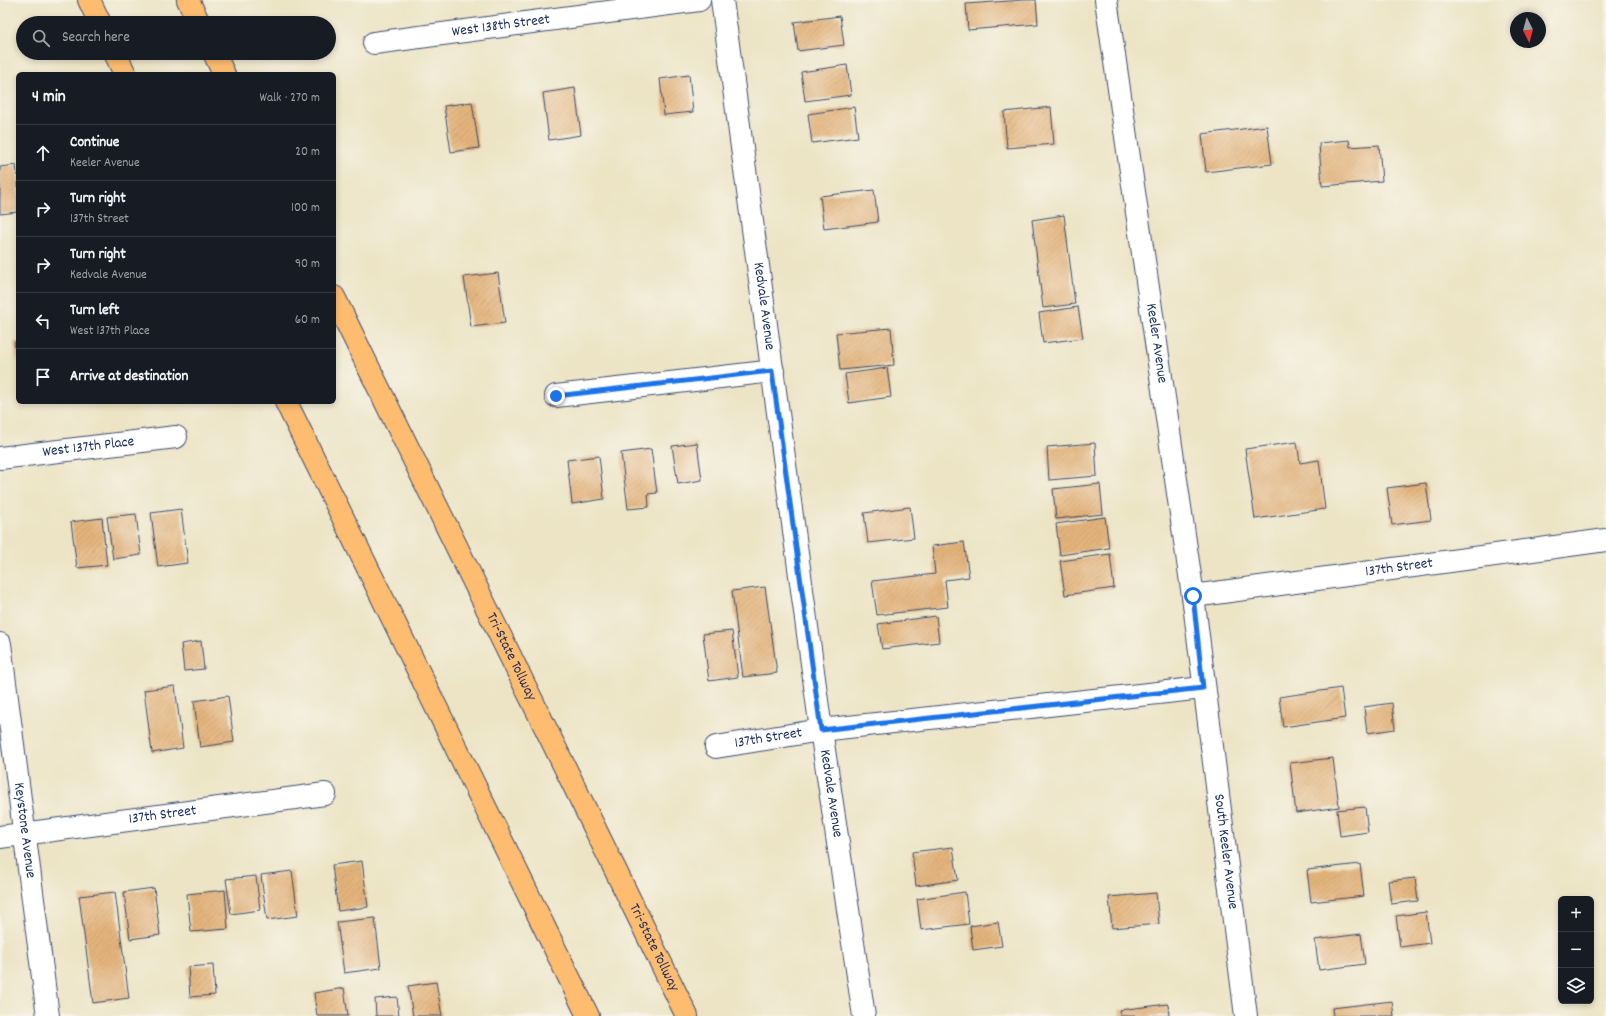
<!DOCTYPE html>
<meta charset="utf-8">
<style>
body{margin:0;font-family:Dekko,sans-serif;background:#242831;color:#f1f3f6}
.controls{position:absolute;right:12px;bottom:12px;display:grid;overflow:hidden;border-radius:6px;box-shadow:0 2px 6px #0003}
.controls button{width:36px;height:36px;display:grid;place-items:center;padding:0;border:0;border-bottom:1px solid #363941;background:#171b24;color:#f1f3f6;font:20px sans-serif}
.compass{position:absolute;left:1510px;top:12px;width:36px;height:36px;border-radius:50%;background:#171b24;box-shadow:0 2px 6px #0003;rotate:174deg}
.stop{position:absolute;width:12px;height:12px;margin:-9px;border:3px solid #1a73e8;border-radius:50%;background:#fff}
.stop.end{background:#1a73e8;border-color:#fff;box-shadow:0 1px 4px #0008}
.list{margin:0;padding:0;list-style:none}
h2{display:flex;justify-content:space-between;align-items:center;height:52px;margin:0;padding:0 16px;font-size:17px}
h2 small{font-size:13px;font-weight:400;color:#9ea1a6}
.list li{display:grid;grid-template-columns:26px 1fr auto;gap:12px;align-items:center;box-sizing:border-box;height:56px;padding:0 16px;border-top:1px solid #363941}
.list b{display:block;font-size:15px;white-space:nowrap}
.list p{margin:0;font-size:13px;white-space:nowrap;color:#9ea1a6}
.list em{font-size:13px;font-style:normal;color:#9ea1a6}
.icon{flex:none;width:22px;height:22px;fill:none;stroke:currentColor;stroke-width:2;stroke-linecap:round;stroke-linejoin:round}
.map{position:relative;flex:none;width:1606px;height:1016px;overflow:hidden}
.search{position:absolute;background:#171b24;box-shadow:0 2px 6px #0003;left:16px;top:16px;width:320px;height:44px;display:flex;align-items:center;gap:10px;box-sizing:border-box;padding:0 14px;border-radius:22px;color:#9ea1a6;font-size:15px}
.panel{position:absolute;background:#171b24;box-shadow:0 2px 6px #0003;left:16px;top:72px;width:320px;height:332px;border-radius:6px}
.map>svg:first-child{display:block}
.building{fill:url(#building-hatch)}
.lines{fill:none;stroke-linecap:round;stroke-linejoin:round}
.minor-casing{stroke:#3a4a6d;stroke-width:24}
.motorway-casing{stroke:#3a4a6d;stroke-width:24}
.minor{stroke:#fff;stroke-width:22}
.motorway{stroke:#fdbc70;stroke-width:22}
.route{stroke:#1a73e8;stroke-width:5}
.labels{text-anchor:middle;dominant-baseline:central;stroke-width:3.5;stroke-linejoin:round;paint-order:stroke}
.street-label{font-size:15px;fill:#1b2f5e;stroke:#f7f3e8}
</style>
<div class="map">
<svg width="1606" height="1016" viewBox="0 0 1606 1016">
<defs>
<pattern id="building-hatch" width="6" height="6" patternUnits="userSpaceOnUse"><rect width="6" height="6" fill="#e4b47b"/><path d="M-1 1l2-2M0 6l6-6M5 7l2-2" fill="none" stroke="#c39b6d"/></pattern>
</defs>
<rect width="100%" height="100%" fill="#f7f3e8"/>
<filter id="ink" filterUnits="userSpaceOnUse"><feTurbulence type="fractalNoise" baseFrequency=".025" numOctaves="2"/><feDisplacementMap in="SourceGraphic" scale="8" xChannelSelector="R" yChannelSelector="G"/><feConvolveMatrix kernelMatrix="1 2 1 2 8 2 1 2 1" color-interpolation-filters="sRGB"/></filter>
<filter id="wash" filterUnits="userSpaceOnUse"><feTurbulence type="fractalNoise" baseFrequency=".012" numOctaves="4" result="noise"/><feDisplacementMap in="SourceGraphic" scale="16" xChannelSelector="R" yChannelSelector="G"/><feGaussianBlur stdDeviation="0.9" result="paint"/><feColorMatrix in="noise" values="0 0 0 0 0 0 0 0 0 0 0 0 0 0 0 0 0 1.4 0 .05"/><feComposite in="paint" operator="in"/></filter>
<g filter="url(#wash)">
<rect width="100%" height="100%" fill="#ece4c5"/>
<g id="blocks">
<path class="building" d="M1024 0H1036L1038 24 968 30 966 4Z
M840 16 844 45 798 51 794 22Z
M847 65 851 95 805 101 801 72Z
M689 75 693 112 664 115 660 79Z
M575 88 581 135 549 140 543 93Z
M472 102 479 148 451 152 444 106Z
M854 107 858 137 812 143 808 114Z
M1051 107 1054 144 1007 148 1004 112Z
M1267 126 1272 164 1206 172 1202 134Z
M1349 140 1350 147 1379 145 1382 181 1322 186 1319 143Z
M16 165 18 181V212L0 214V167Z
M874 190 878 222 824 229 820 196Z
M1064 215 1075 304 1043 308 1032 220Z
M498 273 505 323 471 327 464 277Z
M1078 307 1083 338 1043 343 1039 313Z
M891 328 894 365 840 370 836 333Z
M18 341V361H17L14 342Z
M887 368 891 397 849 403 845 374Z
M1297 442 1300 463 1319 460 1325 509 1255 519 1245 449Z
M697 443 702 480 678 484 672 446Z
M1095 443 1097 476 1049 480 1047 447Z
M651 449 657 493 648 494 649 507 628 509 621 453Z
M599 456 604 499 572 504 567 460Z
M1426 483 1431 520 1392 525 1387 488Z
M1100 484 1103 514 1056 519 1053 489Z
M910 507 914 538 868 543 864 513Z
M181 509 188 563 158 567 151 513Z
M136 514 141 555 113 559 107 517Z
M1105 517 1109 548 1060 555 1056 524Z
M102 518 107 565 77 568 71 522Z
M964 542 969 577 945 580 948 607 877 615 872 581 935 574 932 546Z
M1110 554 1114 588 1065 595 1060 561Z
M765 587 777 673 743 677 732 591Z
M936 616 939 642 882 649 878 624Z
M732 631 738 677 709 681 703 634Z
M201 641 204 669 184 671 181 644Z
M175 686 183 748 152 753 144 690Z
M1341 688 1345 718 1283 727 1279 697Z
M228 696 234 742 200 747 194 701Z
M1392 703 1395 729 1367 733 1364 707Z
M1333 758 1339 807 1296 813 1290 763Z
M1365 807 1368 832 1340 836 1337 810Z
M953 847 958 880 916 886 912 852Z
M362 861 368 907 338 911 332 865Z
M1360 864 1364 896 1311 902 1307 870Z
M292 871 298 916 267 920 261 875Z
M256 876 260 910 231 914 226 879Z
M1415 878 1418 901 1391 904 1388 881Z
M154 888 160 935 130 939 124 892Z
M225 890 228 929 191 932 187 894Z
M115 892 129 998 93 1003 79 896Z
M965 892 969 924 921 930 917 899Z
M1156 893 1159 924 1112 928 1109 897Z
M1426 912 1430 943 1400 947 1396 916Z
M375 918 381 968 344 973 337 922Z
M998 922 1002 946 973 950 970 926Z
M1361 934 1365 964 1319 970 1315 940Z
M213 965 215 995 190 997 188 967Z
M436 982 442 1016H413L408 986Z
M344 988 348 1016H317L314 993Z
M397 997 399 1016H376L375 999Z
M1392 1001 1394 1016H1333L1332 1008Z
M1168 1004 1169 1016H1120L1119 1010Z"/>
</g>
</g>
<g filter="url(#ink)">
<use href="#blocks" fill-opacity="0" stroke="#3a4a6d" stroke-width="1"/>
<g class="lines">
<defs>
<g id="minor">
<path id="s1" d="M722 0 821 730 864 1016"/>
<path id="s2" d="M1106 0 1193 596 1246 1016"/>
<path id="s3" d="M374 43 699 0"/>
<path d="M556 396 773 371"/>
<path id="s4" d="M0 458 176 437"/>
<path id="s5" d="M1193 596 1606 540"/>
<path id="s6" d="M0 644 48 1016"/>
<path id="s7" d="M716 747 821 730 1203 688"/>
<path id="s8" d="M0 837 325 794"/>
</g>
<g id="motorway">
<path d="M89 0 100 23"/>
<path d="M188 0 199 23"/>
<path d="M115 53 125 74"/>
<path d="M214 53 224 74"/>
<path id="s9" d="M334 297 687 1016"/>
<path d="M286 402 588 1016"/>
</g>
</defs>
<use href="#minor" class="minor-casing"/>
<use href="#motorway" class="motorway-casing"/>
<use href="#minor" class="minor"/>
<use href="#motorway" class="motorway"/>
</g>
</g>
<g class="lines" filter="url(#ink)">
<path class="route" d="M556 396 772 371 821 730 1203 688 1193 596"/>
</g>
<g class="labels">
<g class="street-label">
<text stroke="none"><textPath href="#s3" startOffset="128">West 138th Street</textPath></text>
<text stroke="none"><textPath href="#s1" startOffset="309">Kedvale Avenue</textPath></text>
<text stroke="none"><textPath href="#s2" startOffset="347">Keeler Avenue</textPath></text>
<text stroke="none"><textPath href="#s4" startOffset="89">West 137th Place</textPath></text>
<text stroke="none"><textPath href="#s5" startOffset="208">137th Street</textPath></text>
<text stroke="none"><textPath href="#s9" startOffset="401">Tri-State Tollway</textPath></text>
<text stroke="none"><textPath href="#s7" startOffset="53">137th Street</textPath></text>
<text stroke="none"><textPath href="#s1" startOffset="801">Kedvale Avenue</textPath></text>
<text stroke="none"><textPath href="#s8" startOffset="164">137th Street</textPath></text>
<text stroke="none"><textPath href="#s6" startOffset="188">Keystone Avenue</textPath></text>
<text stroke="none"><textPath href="#s2" startOffset="860">South Keeler Avenue</textPath></text>
<text stroke="none"><textPath href="#s9" startOffset="725">Tri-State Tollway</textPath></text>
</g>
</g>
</svg>
<div class="controls">
<button>+</button>
<button>−</button>
<button><svg class="icon" aria-label="layers" viewBox="0 0 24 24"><path d="M12 4l9 5-9 5-9-5zM3 14l9 5 9-5"/></svg></button>
</div>
<svg class="compass" viewBox="-18 -18 36 36"><path d="M0-13l5 13h-10z" fill="#e53935"/><path d="M0 13l5-13h-10z" fill="#9ea1a6"/></svg>
<div class="stop" style="left:1193px;top:596px"></div>
<div class="stop end" style="left:556px;top:396px"></div>
<div class="search"><svg class="icon" aria-label="search" viewBox="0 0 24 24"><circle cx="10" cy="10" r="6"/><path d="M15 15l6 6"/></svg>Search here</div>
<section class="panel">
<h2>4 min<small>Walk · 270 m</small></h2>
<ul class="list">
<li><svg class="icon" aria-label="ahead" viewBox="0 0 24 24"><path d="M12 20V5M6 11l6-6 6 6"/></svg><div><b>Continue</b><p>Keeler Avenue</p></div><em>20 m</em></li>
<li><svg class="icon" aria-label="right" viewBox="0 0 24 24"><path d="M7 20v-9h11M14 6l5 5-5 5"/></svg><div><b>Turn right</b><p>137th Street</p></div><em>100 m</em></li>
<li><svg class="icon" aria-label="right" viewBox="0 0 24 24"><path d="M7 20v-9h11M14 6l5 5-5 5"/></svg><div><b>Turn right</b><p>Kedvale Avenue</p></div><em>90 m</em></li>
<li><svg class="icon" aria-label="left" viewBox="0 0 24 24"><path d="M17 20v-9H6M10 6l-5 5 5 5"/></svg><div><b>Turn left</b><p>West 137th Place</p></div><em>60 m</em></li>
<li><svg class="icon" aria-label="arrive" viewBox="0 0 24 24"><path d="M6 21V4h12l-3 4 3 4H6"/></svg><div><b>Arrive at destination</b></div></li>
</ul>
</section>
</div>
